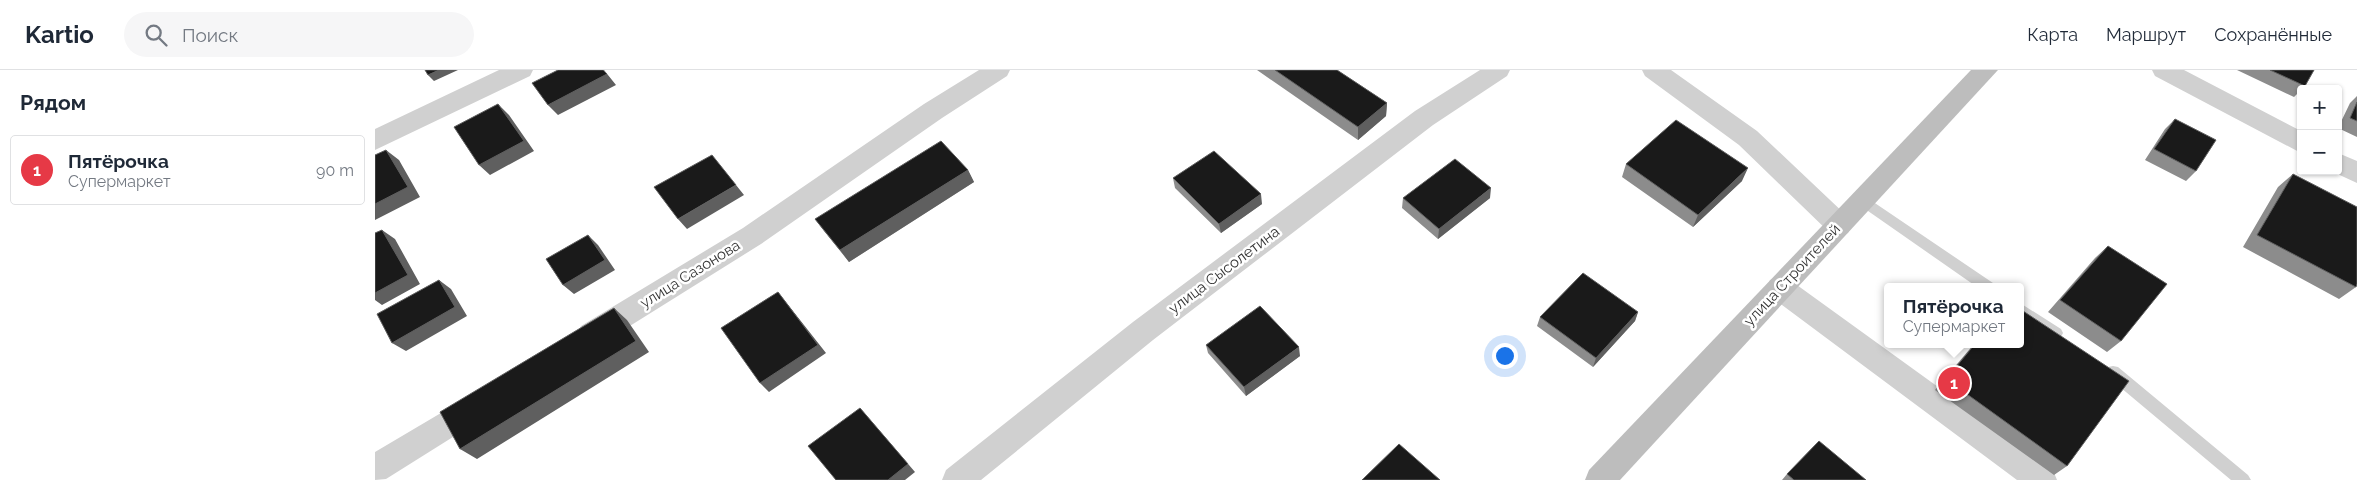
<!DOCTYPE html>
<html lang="ru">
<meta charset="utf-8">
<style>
body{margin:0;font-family:Raleway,sans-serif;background:#f6f6f7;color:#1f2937}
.controls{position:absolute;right:15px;top:15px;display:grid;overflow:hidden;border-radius:5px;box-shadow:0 1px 4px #0004}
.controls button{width:45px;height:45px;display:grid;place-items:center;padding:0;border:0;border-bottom:1px solid #e0e1e3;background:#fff;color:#1f2937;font:25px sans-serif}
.you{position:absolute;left:1129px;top:285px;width:18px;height:18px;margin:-12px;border:4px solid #fff;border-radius:50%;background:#1a73e8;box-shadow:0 0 0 8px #1a73e833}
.badge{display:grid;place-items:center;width:32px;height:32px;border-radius:50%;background:#e63946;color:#fff;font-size:16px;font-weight:700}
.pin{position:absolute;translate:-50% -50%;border:2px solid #fff;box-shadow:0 1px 5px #0006}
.popup{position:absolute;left:1509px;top:213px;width:140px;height:65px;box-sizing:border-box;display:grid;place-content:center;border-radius:5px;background:#fff;filter:drop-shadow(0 1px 4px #0005);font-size:16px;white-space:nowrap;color:#747a83}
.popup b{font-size:19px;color:#1f2937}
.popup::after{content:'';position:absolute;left:50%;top:100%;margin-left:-10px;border:10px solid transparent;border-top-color:#fff}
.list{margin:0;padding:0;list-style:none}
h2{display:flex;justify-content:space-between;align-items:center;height:65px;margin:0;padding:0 20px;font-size:21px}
h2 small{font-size:16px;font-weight:400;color:#747a83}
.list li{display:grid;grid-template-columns:32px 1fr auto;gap:15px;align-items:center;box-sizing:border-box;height:70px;margin:0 10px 10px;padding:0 10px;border:1px solid #e0e1e3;border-radius:5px}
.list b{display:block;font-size:19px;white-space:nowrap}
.list p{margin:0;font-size:16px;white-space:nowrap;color:#747a83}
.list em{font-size:16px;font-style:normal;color:#747a83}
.icon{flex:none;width:28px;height:28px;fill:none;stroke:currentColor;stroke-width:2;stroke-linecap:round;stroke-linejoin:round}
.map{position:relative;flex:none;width:1982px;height:410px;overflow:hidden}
header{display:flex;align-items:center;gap:30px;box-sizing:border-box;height:70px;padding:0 25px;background:#fff;border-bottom:1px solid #e0e1e3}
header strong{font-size:24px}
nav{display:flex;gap:28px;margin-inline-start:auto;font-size:18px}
.search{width:350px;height:45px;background:#f6f6f7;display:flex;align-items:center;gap:12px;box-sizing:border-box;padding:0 18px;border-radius:28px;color:#747a83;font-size:19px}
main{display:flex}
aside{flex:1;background:#fff}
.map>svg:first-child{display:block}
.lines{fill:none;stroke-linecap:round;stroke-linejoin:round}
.service{fill:#d0d0d0;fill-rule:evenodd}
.minor{fill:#d0d0d0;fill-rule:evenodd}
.secondary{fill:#bdbdbd;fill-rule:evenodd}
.wall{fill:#8c8c8c}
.shaded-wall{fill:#5f5f5f}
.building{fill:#1a1a1a;stroke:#5f5f5f}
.labels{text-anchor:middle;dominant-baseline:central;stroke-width:5;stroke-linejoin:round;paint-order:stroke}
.street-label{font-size:15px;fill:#333;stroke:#fff}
</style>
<header>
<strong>Kartio</strong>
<div class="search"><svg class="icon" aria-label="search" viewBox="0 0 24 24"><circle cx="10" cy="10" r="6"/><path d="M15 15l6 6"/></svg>Поиск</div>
<nav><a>Карта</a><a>Маршрут</a><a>Сохранённые</a></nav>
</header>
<main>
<aside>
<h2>Рядом<small></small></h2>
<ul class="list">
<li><span class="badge">1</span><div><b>Пятёрочка</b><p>Супермаркет</p></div><em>90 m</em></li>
</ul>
</aside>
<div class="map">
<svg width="1982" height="410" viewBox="0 0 1982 410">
<rect width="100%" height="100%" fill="#fff"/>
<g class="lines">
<path class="service" d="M1488 125 1618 213 1620 217H1602L1483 134 1481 130 1483 126Z
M1645 233 1686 259 1688 263 1686 267 1681 269 1676 267 1645 247Z
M1738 296 1743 297 1873 405 1876 410H1856L1733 307 1731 302 1733 297Z"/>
<path class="minor" d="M124 0H158L155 6 0 80V59Z
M604 0H635L632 6 567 48 386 174 226 274 216 277 206 274 202 265 206 256 368 158 549 34Z
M1105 0H1135L1132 6 1058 55 778 270 606 410H567L571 400 758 252 1040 41Z
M1267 0H1296L1382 61 1473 147 1477 155 1473 163 1464 166 1455 163 1364 75 1270 6Z
M1777 0H1809L1926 61V83L1780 6Z
M1963 83 1982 91V113L1956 101H1963Z
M1405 206 1415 210 1678 400 1682 410H1642L1395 226 1391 218 1395 210Z
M103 323 113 327 118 336 113 345 11 409 0 410V382L93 327Z"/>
<path class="secondary" d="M1596 0H1623L1245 410H1210L1214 400Z"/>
</g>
<path class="wall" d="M882 0H962L1012 33 1011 46 983 70Z
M1862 0H1939L1930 16 1927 19H1926V20L1919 27Z
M1982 26V67L1963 58 1975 33Z
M1800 49 1821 101 1811 111 1770 90 1790 59Z
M1251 94 1367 111 1318 157 1247 107Z
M593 100 599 112 474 192 449 161 440 149Z
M1918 104 1981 217 1964 229 1868 177 1903 117Z
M798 108 887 134 846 163 800 118Z
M1028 128H1115L1063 169 1027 138Z
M1733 176 1746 271 1732 282 1673 242 1720 188Z
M1263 242 1260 251 1218 297 1162 256 1165 247Z
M1599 274H1645L1692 396 1679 405 1560 320Z
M831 275 925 286 871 326 833 283Z
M1412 404 1491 410H1407Z"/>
<path class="shaded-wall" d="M64 0H83L59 11 53 5Z
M229 0 241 15 183 45 173 35Z
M1012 33 1011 46 983 70V57Z
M123 34 134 45 159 81 115 105 104 95Z
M11 80 24 90 45 127 0 150V134Z
M1373 98 1367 111 1318 157 1323 145Z
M593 100 599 112 474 192 465 180Z
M361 115 369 125 312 159 303 149Z
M1116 118 1115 128 1063 169 1064 159Z
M886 124 887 134 846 163 844 154Z
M7 160 20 169 45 214 7 235 0 230V223Z
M213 165 223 175 240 200 199 224 188 215Z
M64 210 76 219 92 246 31 281 17 273Z
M403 222 451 283 394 322 385 313Z
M239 238 252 250 274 282 102 389 85 379Z
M1263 242 1260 251 1218 297 1221 288Z
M924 277 925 286 871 326 869 317Z
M485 338 540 402 530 410H513Z"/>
<path class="building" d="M50 0H64L53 5Z
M183 0H228L232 4 173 35 157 13Z
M900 0H962L1012 33 983 57Z
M1895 0H1939L1930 16Z
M1982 32V51L1975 48Z
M123 34 149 71 104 95 79 57Z
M1800 49 1841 70 1821 101 1779 79Z
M1301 50 1373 98 1323 145 1251 94Z
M566 71 593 100 465 180 440 149Z
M11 80 33 117 0 134V85Z
M839 81 886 124 844 154 798 108Z
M337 85 361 115 303 149 279 117Z
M1080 89 1116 118 1064 159 1028 128Z
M1918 104 1982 137V214L1981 217 1882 165Z
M7 160 33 205 0 223V163Z
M213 165 230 190 188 215 171 189Z
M1733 176 1792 214 1746 271 1685 230Z
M1208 203 1263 242 1221 288 1165 247Z
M64 210 80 237 17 273 2 244Z
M403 222 443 275 385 313 346 258Z
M885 236 924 277 869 317 831 275Z
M239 238 261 271 85 379 65 342Z
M1645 239 1754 311 1692 396 1571 309 1600 274H1645Z
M485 338 533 394 513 410H461L433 376Z
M1444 371 1491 410H1419L1412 404Z
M1024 374 1065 410H987Z"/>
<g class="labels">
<g class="street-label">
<text transform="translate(849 200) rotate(-37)">улица Сысолетина</text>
<text transform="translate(315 204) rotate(-32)">улица Сазонова</text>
<text transform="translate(1417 205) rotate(-47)">улица Строителей</text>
</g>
</g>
</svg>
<div class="controls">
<button>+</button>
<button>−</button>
</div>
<div class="you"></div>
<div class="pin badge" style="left:1579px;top:313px">1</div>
<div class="popup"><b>Пятёрочка</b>Супермаркет</div>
</div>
</main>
